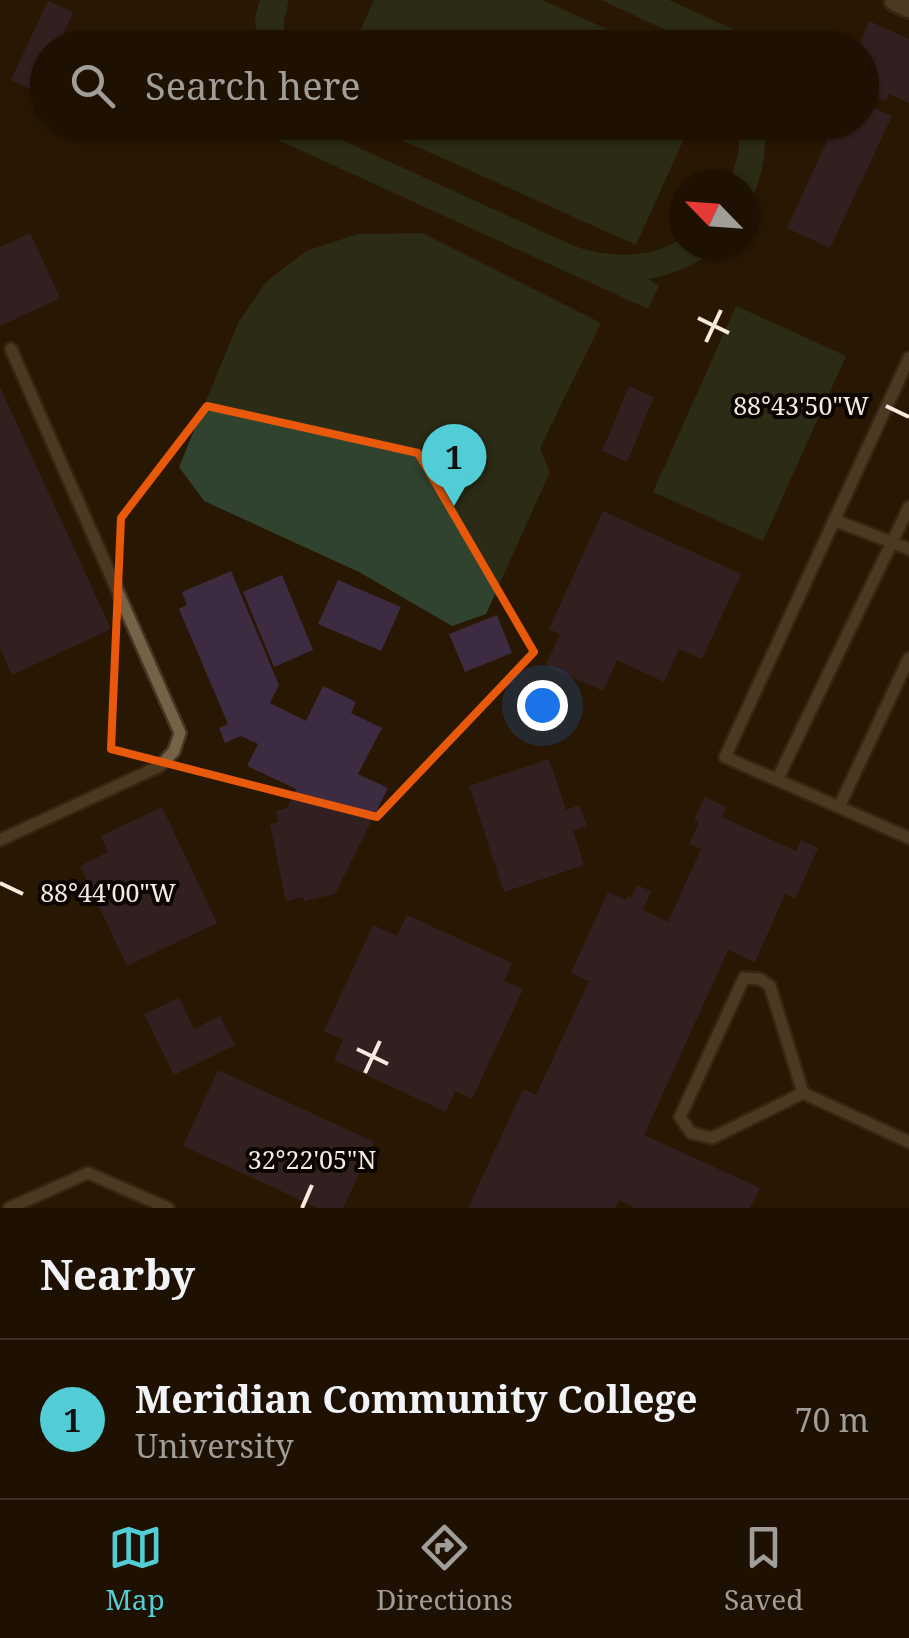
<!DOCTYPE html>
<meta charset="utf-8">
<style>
body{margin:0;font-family:"Noto Serif",serif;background:#2b1f11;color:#f1f3f6}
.compass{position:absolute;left:669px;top:170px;width:90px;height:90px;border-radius:50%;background:#1e1102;box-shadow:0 2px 8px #0004;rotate:295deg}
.you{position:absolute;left:542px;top:705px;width:35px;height:35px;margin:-25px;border:8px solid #fff;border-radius:50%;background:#1a73e8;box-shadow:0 0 0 15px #1a73e833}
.badge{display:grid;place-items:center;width:65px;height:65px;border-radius:50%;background:#52ccd5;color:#111;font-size:32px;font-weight:700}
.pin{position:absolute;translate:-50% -82px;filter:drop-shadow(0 2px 5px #0008)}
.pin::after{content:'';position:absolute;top:52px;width:35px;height:30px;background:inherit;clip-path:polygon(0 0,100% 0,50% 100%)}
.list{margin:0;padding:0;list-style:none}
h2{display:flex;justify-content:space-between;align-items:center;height:130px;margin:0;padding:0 40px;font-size:42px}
h2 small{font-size:32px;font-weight:400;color:#a19d99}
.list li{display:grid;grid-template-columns:65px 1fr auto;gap:30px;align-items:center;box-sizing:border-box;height:160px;padding:0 40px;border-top:2px solid #3c3124}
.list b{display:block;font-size:38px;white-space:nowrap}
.list p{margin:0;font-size:32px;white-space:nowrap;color:#a19d99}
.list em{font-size:32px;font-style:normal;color:#a19d99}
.icon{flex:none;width:55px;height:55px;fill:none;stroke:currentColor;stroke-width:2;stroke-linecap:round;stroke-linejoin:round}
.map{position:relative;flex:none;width:909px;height:1208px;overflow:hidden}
.search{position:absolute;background:#1e1102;box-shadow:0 2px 8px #0004;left:30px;right:30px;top:30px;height:110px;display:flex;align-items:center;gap:25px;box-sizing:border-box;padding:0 35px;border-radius:55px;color:#a19d99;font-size:38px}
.sheet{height:290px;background:#1e1102}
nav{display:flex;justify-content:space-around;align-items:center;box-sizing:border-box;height:140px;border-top:2px solid #3c3124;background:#1e1102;font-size:28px;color:#a19d99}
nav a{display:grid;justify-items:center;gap:5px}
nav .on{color:#52ccd5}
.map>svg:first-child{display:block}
.green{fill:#30432e}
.building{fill:#3d2c41}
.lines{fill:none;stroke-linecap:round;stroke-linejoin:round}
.service-casing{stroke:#453522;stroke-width:16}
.minor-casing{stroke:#453522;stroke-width:28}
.service{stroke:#756247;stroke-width:11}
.minor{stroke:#756247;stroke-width:22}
.marked{fill:none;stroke:#e8590c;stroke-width:8;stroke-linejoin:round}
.ticks{fill:none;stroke:#f7ebdf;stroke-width:4}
.ticks-label{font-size:25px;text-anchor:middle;fill:#f7ebdf;stroke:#0b0501;stroke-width:8;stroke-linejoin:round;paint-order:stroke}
</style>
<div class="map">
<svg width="909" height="1208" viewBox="0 0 909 1208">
<rect width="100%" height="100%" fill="#281703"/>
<path class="green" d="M260 0H289L284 20V47H257L255 18Z
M374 0H542L647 47H353Z
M601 0H669L772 47H696L668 31Z
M257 123H319L342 140 574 246C610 258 651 260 684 237V245H721C699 263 676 275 648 279L659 286 648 309 254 129Z
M364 123H691L636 245Z
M739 123H765C767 157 760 186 744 216V185H729L739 151Z
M422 233 601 323 540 448 550 472 486 614 452 626 359 572 204 501 179 467 238 323 266 282 306 251 358 234Z
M736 306 846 356 763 541 653 492Z"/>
<path class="building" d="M48 1 73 12 57 48H48V67L36 92 11 80Z
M869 21 909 39V103L889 94 886 101 862 91V48H858Z
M82 31 107 43 105 48H74Z
M862 102 892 116 830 248 787 228 836 122H862Z
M30 233 60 298 0 326V247Z
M629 386 654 397 627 462 602 451Z
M0 387 111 629 12 675 0 648Z
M603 511 741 574 702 659 679 649 664 682 617 660 603 691 546 665 560 634 549 629Z
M231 571 279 685 270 703 306 721 323 686 356 702 351 713 382 728 358 774 388 788 335 894 304 901 303 897 286 901 270 824 278 822 276 811 287 808 296 789 247 766 258 744 241 736 225 743 219 728 228 724 179 609 187 605 182 592Z
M282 575 313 650 274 667 243 592Z
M338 580 401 607 381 651 318 624Z
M497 615 512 653 465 672 449 634Z
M549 759 566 810 579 805 587 826 573 831 584 865 504 892 469 786Z
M705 797 726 807 722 817 796 851 801 840 818 848 795 899 785 894 755 962 728 950 644 1135 760 1188 750 1208H635L619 1200 615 1208H468L523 1089 536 1095 589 981 571 973 608 892 626 900 627 896 631 898 637 885 651 891 643 910 668 922 701 849 689 844 699 822 694 820Z
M162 807 217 923 127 966 80 866 108 852 101 836Z
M407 915 512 963 504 981 523 989 472 1099 455 1091 446 1112 334 1060 343 1040 324 1031 373 925 397 936Z
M179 998 194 1029 220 1016 235 1045 174 1075 144 1014Z
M218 1070 374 1142 343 1208H318L183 1146Z"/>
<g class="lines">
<defs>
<path id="service" d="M909 358 725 757 909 838
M834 520 909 549
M777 780 909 507
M839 807 909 658
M0 840 160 766 174 751 180 733 11 349
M803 1093 712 1138 691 1133 680 1117 744 978 760 979 770 986 803 1093 909 1142
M9 1208 88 1173 168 1208"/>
<path id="minor" d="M896 0 909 6"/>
</defs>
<use href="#service" class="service-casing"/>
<use href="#minor" class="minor-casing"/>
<use href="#service" class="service"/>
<use href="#minor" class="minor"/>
</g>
<path d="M0 0H909V1208H0ZM207 406 418 453 534 652 377 817 111 749 121 518Z" fill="#281703" fill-opacity=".55" fill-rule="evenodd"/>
<path class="marked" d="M207 406 418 453 534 652 377 817 111 749 121 518Z"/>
<path class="ticks" d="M698 318 729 333M706 342 721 310M886 406 909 417M0 883 23 894M357 1049 388 1064M365 1073 380 1041M302 1208 312 1185"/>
<g class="ticks-label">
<text x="801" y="415">88°43'50"W</text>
<text x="108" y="902">88°44'00"W</text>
<text x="312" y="1169">32°22'05"N</text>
</g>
</svg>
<svg class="compass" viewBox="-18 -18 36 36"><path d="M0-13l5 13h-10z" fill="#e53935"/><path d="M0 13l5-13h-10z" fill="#a19d99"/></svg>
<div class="you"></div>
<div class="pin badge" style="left:454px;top:506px">1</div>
<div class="search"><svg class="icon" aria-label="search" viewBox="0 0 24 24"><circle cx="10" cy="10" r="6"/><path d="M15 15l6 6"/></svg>Search here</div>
</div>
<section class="sheet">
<h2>Nearby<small></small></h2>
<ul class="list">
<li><span class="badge">1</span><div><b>Meridian Community College</b><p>University</p></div><em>70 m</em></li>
</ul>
</section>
<nav>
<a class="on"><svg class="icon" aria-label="map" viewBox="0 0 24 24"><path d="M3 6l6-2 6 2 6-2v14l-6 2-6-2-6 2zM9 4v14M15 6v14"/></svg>Map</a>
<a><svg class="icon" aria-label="directions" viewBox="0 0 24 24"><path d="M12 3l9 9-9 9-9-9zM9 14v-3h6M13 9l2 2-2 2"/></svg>Directions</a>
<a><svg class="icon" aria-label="saved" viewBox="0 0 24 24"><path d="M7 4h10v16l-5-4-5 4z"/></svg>Saved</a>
</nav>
